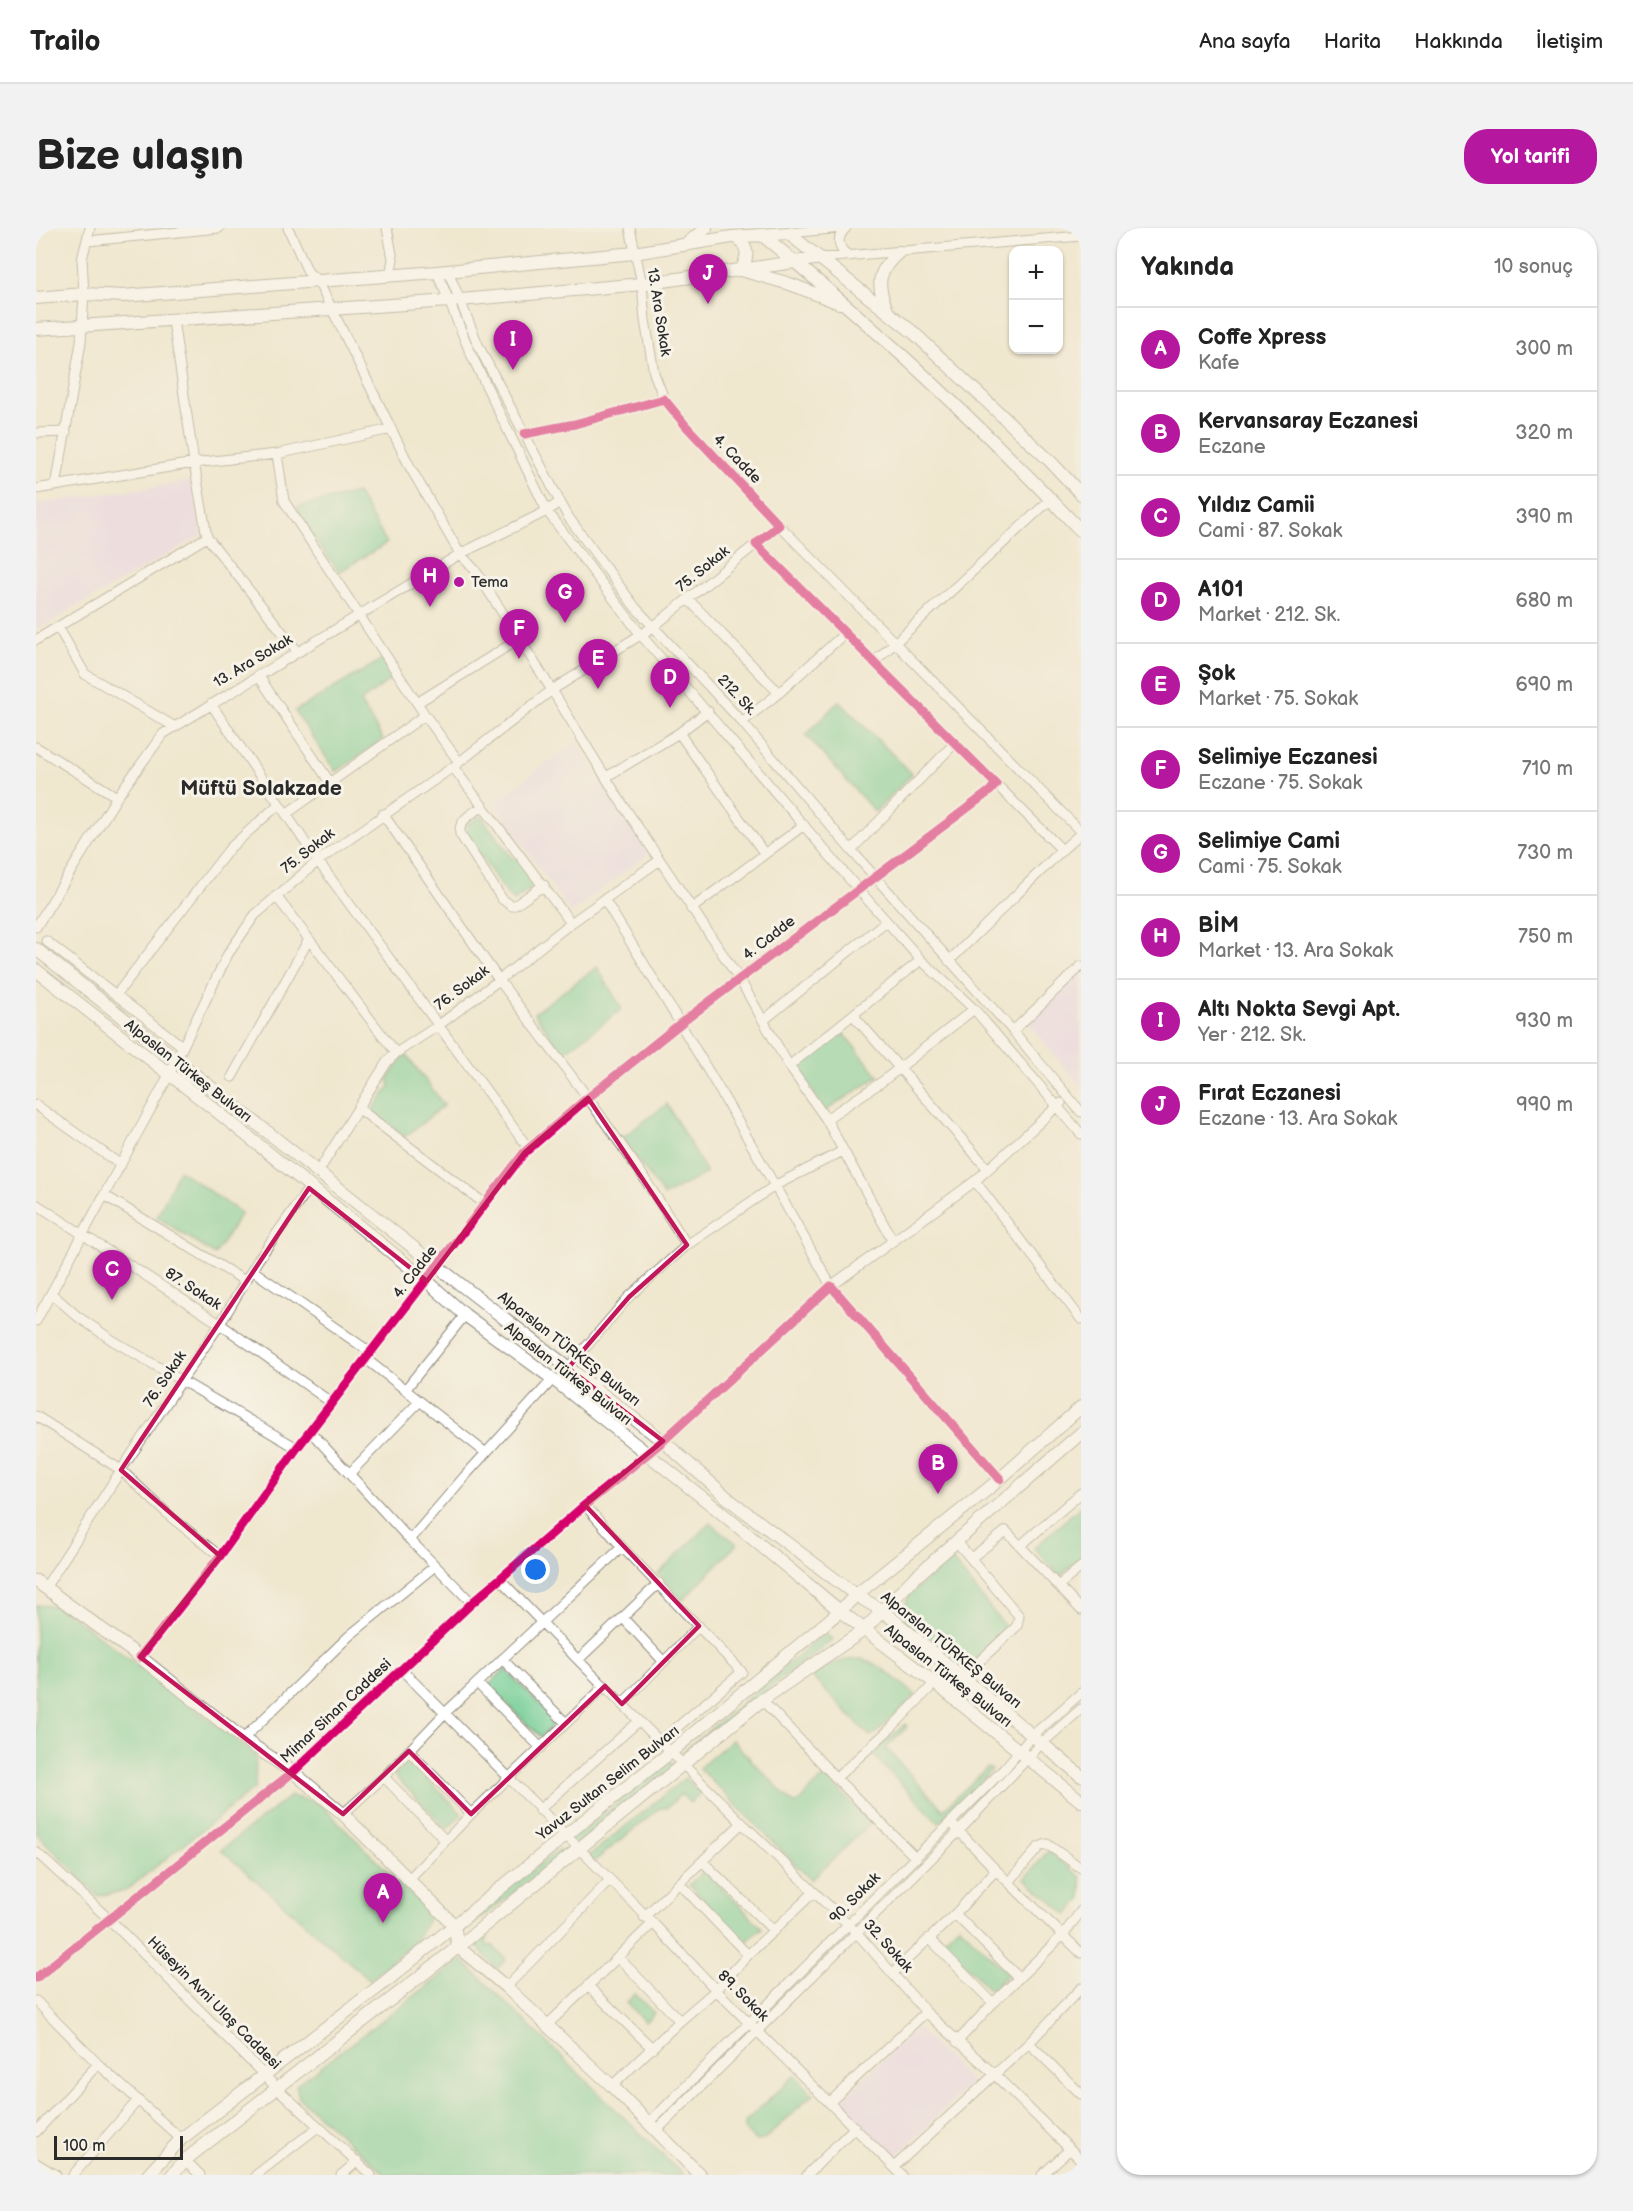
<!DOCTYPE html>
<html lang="tr">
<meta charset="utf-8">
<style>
body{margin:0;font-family:"Balsamiq Sans",sans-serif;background:#f2f2f2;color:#222}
.controls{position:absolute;right:18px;top:18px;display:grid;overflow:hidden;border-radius:12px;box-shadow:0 2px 4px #0004}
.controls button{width:54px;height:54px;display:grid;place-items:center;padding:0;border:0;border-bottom:2px solid #e0e0e0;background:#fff;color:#222;font:30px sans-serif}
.scale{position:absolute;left:18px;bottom:15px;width:129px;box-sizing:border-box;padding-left:6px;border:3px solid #2b2b2b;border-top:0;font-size:16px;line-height:21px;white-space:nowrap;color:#2b2b2b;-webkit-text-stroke:4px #f7f3e8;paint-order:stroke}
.you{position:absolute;left:500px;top:1342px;width:21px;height:21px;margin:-15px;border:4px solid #fff;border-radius:50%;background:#1a73e8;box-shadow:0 0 0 9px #1a73e833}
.badge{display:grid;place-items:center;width:39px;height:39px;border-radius:50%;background:#b5179e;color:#fff;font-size:20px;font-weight:700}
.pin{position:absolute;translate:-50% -50px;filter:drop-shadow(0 2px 3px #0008)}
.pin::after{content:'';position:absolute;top:32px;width:21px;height:18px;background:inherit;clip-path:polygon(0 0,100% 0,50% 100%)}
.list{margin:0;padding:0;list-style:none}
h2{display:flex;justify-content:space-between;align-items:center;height:78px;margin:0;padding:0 24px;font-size:26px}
h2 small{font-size:20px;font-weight:400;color:#767676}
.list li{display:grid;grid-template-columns:39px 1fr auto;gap:18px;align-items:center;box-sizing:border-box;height:84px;padding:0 24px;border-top:2px solid #e0e0e0}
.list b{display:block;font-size:22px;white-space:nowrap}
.list p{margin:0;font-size:20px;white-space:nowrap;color:#767676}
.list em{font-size:20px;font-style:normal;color:#767676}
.map{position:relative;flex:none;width:1045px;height:1947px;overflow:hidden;border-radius:24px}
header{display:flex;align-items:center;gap:36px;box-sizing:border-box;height:84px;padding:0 30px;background:#fff;border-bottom:2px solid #e0e0e0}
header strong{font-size:28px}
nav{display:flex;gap:33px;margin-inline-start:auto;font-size:21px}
.intro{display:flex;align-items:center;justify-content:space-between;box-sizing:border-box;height:144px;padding:0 36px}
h1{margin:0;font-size:42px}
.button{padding:15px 27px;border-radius:24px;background:#b5179e;color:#fff;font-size:21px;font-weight:700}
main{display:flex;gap:36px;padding:0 36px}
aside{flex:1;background:#fff;border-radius:24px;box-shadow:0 2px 4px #0004}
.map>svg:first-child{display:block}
.built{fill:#e8d2ee}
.green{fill:#72cd94;stroke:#4e7c60;stroke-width:1.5}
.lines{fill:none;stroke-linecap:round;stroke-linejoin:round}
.minor-casing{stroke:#8e897d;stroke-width:11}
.major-casing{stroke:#8e897d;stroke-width:14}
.minor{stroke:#fff;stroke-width:9}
.major{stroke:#fff;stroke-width:12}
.cycleway-casing{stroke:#f7f3e8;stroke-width:13}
.cycleway{stroke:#d6006c;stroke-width:9}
.marked{fill:none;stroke:#c2185b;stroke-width:4.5;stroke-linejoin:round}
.poi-dot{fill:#b5179e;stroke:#f7f3e8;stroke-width:2}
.labels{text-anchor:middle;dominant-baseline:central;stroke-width:6;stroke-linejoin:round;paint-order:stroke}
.street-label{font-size:15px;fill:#2b2b2b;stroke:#f7f3e8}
.poi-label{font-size:15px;fill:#2b2b2b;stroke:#f7f3e8;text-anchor:start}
.district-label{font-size:21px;font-weight:bold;fill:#2b2b2b;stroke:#f7f3e8}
</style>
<header>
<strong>Trailo</strong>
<nav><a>Ana sayfa</a><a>Harita</a><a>Hakkında</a><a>İletişim</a></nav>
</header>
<div class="intro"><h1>Bize ulaşın</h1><a class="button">Yol tarifi</a></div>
<main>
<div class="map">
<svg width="1045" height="1947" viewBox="0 0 1045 1947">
<rect width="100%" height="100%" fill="#f7f3e8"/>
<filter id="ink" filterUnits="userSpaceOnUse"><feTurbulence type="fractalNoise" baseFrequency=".0167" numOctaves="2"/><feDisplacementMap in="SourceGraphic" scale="12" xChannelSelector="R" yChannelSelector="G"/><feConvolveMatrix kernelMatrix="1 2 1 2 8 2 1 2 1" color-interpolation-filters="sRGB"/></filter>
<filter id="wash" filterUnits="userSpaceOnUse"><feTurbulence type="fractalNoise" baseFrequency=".008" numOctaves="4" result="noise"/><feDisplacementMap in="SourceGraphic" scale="24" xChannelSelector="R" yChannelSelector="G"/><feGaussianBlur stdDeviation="1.35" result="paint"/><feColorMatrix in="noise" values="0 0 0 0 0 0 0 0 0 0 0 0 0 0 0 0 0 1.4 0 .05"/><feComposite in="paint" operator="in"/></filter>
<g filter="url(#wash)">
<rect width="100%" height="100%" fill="#f0e7cf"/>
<path class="built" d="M156 253 166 307 0 402V276Z
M540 513 612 626 535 685 458 575Z
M1045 741V859L990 793Z
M880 1799 936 1854 858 1931 801 1876Z"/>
<path class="green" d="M321 265 351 315 303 344 268 296 261 279Z
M347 431 359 448 324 474 347 511 300 544 259 483Z
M803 473 876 546 839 584 770 507Z
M445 588 476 630 484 631 502 656 479 672H476L473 669 429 606 432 596Z
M561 739 586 781 527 825 498 785Z
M807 805 843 848 788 884 763 838Z
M370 826 408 877 369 909 336 883 354 858 352 851Z
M631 876 671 945 628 968 586 910Z
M143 942 205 985 179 1027 121 989Z
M1045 1278V1329L1024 1348 998 1320Z
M674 1295 701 1316 647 1372 622 1346Z
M915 1331 971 1401 929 1443 873 1401 867 1383 873 1367Z
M0 1377 23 1378 220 1527 219 1560 89 1663 62 1668 0 1605Z
M789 1405 797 1412 753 1444 650 1528 647 1524Z
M826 1431 843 1438 880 1467 840 1505 834 1508 775 1448C791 1436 806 1431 826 1431Z
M469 1441 520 1493 505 1509 452 1458Z
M869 1496 871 1499 850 1520 907 1582 951 1540 956 1542 903 1595 836 1526Z
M696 1512 759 1577 789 1548 835 1595 775 1652 663 1540Z
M374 1533 426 1586 411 1601 358 1547Z
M634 1533 638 1538 537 1618 533 1613Z
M649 1550 664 1565 654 1575 645 1566 631 1580H624L555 1636 549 1631Z
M254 1568 283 1575 395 1686 380 1712 334 1752 185 1622Z
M523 1621 527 1626 427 1704 422 1700Z
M1012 1623 1045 1649V1671L1032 1687 989 1651Z
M668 1642 726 1700 709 1715 653 1657Z
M923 1697 972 1746 955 1763 906 1713Z
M450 1709 452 1711 449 1714 452 1718 456 1717 470 1731 461 1741 439 1716Z
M426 1732 647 1947H350L263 1870 260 1857Z
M599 1766 618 1785 609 1794 590 1775Z
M759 1847 777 1866 728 1912 720 1913 708 1902V1895Z"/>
</g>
<g filter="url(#ink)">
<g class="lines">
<defs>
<path id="minor" d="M252 0 272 44 282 53 374 239 424 326 439 342 516 462 583 571 704 752 753 838 790 891 857 1013 795 1058C723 927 647 798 568 671
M351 0 357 31 354 47
M594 0 606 56 609 92 618 145 628 171
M810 0C800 9 801 22 814 28
M751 4 752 5 807 0
M52 13 183 0
M785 30 1045 8
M412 43 443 119 524 274 533 290 599 379 706 494 815 622 977 803 1045 884
M401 44 434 124 511 283 605 407 822 661 885 732 938 781 1045 906
M0 205 30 204
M241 226 248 273 389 487 423 534
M20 258 45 114 48 66 46 31 54 0
M0 261 158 235 137 92
M743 297 1045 604
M653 372 743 465
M22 399 49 446 139 499
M0 412 171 309
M262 424 171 309 158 235 241 226 355 201
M838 434 1015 271
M222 447 295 556
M381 475 483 411
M175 476 282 633 493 921
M706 494 743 465 809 405
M643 505 728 625
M0 519 81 569
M417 539 535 695
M570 549 643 505 672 483
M447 578C436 586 422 592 424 606L466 671 476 678 481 676 508 657
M250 586 389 487
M347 586 463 752 552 870 605 945 651 1017
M815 622 919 515
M1026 622 1045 605
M240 668 360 825
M655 681 768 597
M0 699 81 569 127 506 424 326 511 283 524 274
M10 713 146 818
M913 733 1026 622 960 556
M80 767 194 620 243 576
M817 787 952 941
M728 792 849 694
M977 803 1045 738
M753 838 885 732
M196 849 273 711
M0 877 85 937
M322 880 449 976
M790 891 847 853 938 781
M282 944 351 834 360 825 403 797 463 752 535 695 624 632
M939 953 1045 1091
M68 967 209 1053
M0 976 184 1096 296 1175
M857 1013 939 953 1025 875
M216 1042 334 1124
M15 1065 41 1088 76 1112 261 1220
M0 1093 133 847 192 726 219 687 282 633 417 539 516 462 617 399 720 316
M330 1131 450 1225
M532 1140 593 1069 651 1017 740 957 807 923
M369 1162 429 1087
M0 1188 85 1242 136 1290 184 1328
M274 1203 374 1312 436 1375
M313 1246 383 1174
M549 1277 586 1319 706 1444 625 1513
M374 1312 428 1249 517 1151
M921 1314 983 1388 981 1398 934 1442
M984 1318 1045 1265
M935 1330 970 1303 1045 1382
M464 1351 542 1432 706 1595 820 1704 890 1784 958 1846 1045 1932
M1022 1358 1045 1339
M9 1360 85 1242 184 1096 222 1032 273 960
M587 1390 628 1434
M104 1429 184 1328 261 1220 488 925 548 873 645 795 954 563 960 556 720 316 743 297 650 198 628 171 539 196 488 206
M466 1431 530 1495
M542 1432 623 1355
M366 1442 617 1695 680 1762 866 1947
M442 1456 505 1520
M726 1472 800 1550
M586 1476 663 1398
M207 1511 313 1408 399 1338
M373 1523 435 1586
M348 1549 409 1612
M503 1582 603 1493
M307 1586 348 1549 409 1485 586 1319
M919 1599 960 1642 1045 1725
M0 1624 74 1692 242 1861 335 1947
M880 1630 800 1550 855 1500 899 1455
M667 1634 738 1703
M373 1651 435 1586 569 1458
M973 1654 1003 1619 1011 1616 1045 1640
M644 1656 712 1727
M919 1686 983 1750
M608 1689 706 1595
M893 1710 957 1775
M582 1729 617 1695
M857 1745 919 1686 960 1642
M0 1750 257 1544 436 1375 549 1277 627 1213 795 1058 964 1251
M470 1759 573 1653
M0 1773 62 1836 145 1911
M511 1797 552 1758
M921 1814 957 1775 1027 1707 1045 1683
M993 1815 1045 1866
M617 1821 552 1758 582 1729 644 1793
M576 1858 644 1793 680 1762 712 1727 778 1664
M794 1874 890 1784
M613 1895 968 1541 996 1508 1045 1465
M620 1903 923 1603 1005 1516 1045 1481
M0 1904 62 1836
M149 1932 164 1947
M0 1935 20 1947
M858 1939 993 1815 1045 1760
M37 1947 102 1872
M220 1947 282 1899
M305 1947 322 1933
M771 1947 819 1899
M1006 1947 1034 1921"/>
<path id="major" d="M726 7 759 34 785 30
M700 9C713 19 713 28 705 42L754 56 803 75
M653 14 670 0
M0 70 48 66 87 68 401 44 598 25 696 9 752 5 878 105 1014 233 1045 266
M851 82C840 56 841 43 863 24
M0 101 413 73 606 56 759 34C859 117 955 208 1045 303
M0 721 402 1039 627 1213 695 1273 820 1367 847 1383 1045 1548
M0 742 178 881 391 1053 429 1087 517 1151 682 1282 804 1383 899 1455 1045 1573
M0 1353 104 1429 207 1511 257 1544 307 1586 418 1697 422 1719 470 1759 576 1858 664 1947
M112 1947 145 1911 349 1754 530 1607 635 1524 804 1383 820 1367 958 1256 1045 1179
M136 1947 149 1932 422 1719 726 1472 828 1402 876 1352 1045 1205"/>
</defs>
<use href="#minor" class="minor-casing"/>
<use href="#major" class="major-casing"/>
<use href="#minor" class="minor"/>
<use href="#major" class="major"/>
<defs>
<path id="cycleway" d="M104 1429 184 1328 261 1220 488 925 548 873 645 795 954 563 960 556 720 316 743 297 650 198 628 171 539 196 488 206
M0 1750 257 1544 436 1375 549 1277 627 1213 795 1058 964 1251"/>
</defs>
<use href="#cycleway" class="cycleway-casing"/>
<use href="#cycleway" class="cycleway"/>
</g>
</g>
<path d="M0 0H1045V1947H0ZM552 870 651 1017 593 1069 532 1140 627 1213 549 1277 663 1398 586 1476 569 1458 435 1586 373 1523 307 1586 104 1429 184 1328 85 1242 273 960 391 1053 488 925Z" fill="#f0e7cf" fill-opacity=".55" fill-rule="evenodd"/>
<path class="marked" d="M552 870 651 1017 593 1069 532 1140 627 1213 549 1277 663 1398 586 1476 569 1458 435 1586 373 1523 307 1586 104 1429 184 1328 85 1242 273 960 391 1053 488 925Z"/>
<circle class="poi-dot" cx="423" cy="354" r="6"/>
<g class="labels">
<g class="street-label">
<text transform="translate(623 84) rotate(81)">13. Ara Sokak</text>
<text transform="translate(701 231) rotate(46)">4. Cadde</text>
<text transform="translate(667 341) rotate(-39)">75. Sokak</text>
<text transform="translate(217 433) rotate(-31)">13. Ara Sokak</text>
<text transform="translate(701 467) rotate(47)">212. Sk.</text>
<text transform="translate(272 623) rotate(-38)">75. Sokak</text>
<text transform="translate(733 710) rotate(-38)">4. Cadde</text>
<text transform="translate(426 760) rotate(-37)">76. Sokak</text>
<text transform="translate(152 843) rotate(38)">Alpaslan Türkeş Bulvarı</text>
<text transform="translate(379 1044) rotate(-52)">4. Cadde</text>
<text transform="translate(157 1061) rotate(33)">87. Sokak</text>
<text transform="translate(533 1121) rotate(38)">Alparslan TÜRKEŞ Bulvarı</text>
<text transform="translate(532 1146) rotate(38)">Alpaslan Türkeş Bulvarı</text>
<text transform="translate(129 1151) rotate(-56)">76. Sokak</text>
<text transform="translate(915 1422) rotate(39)">Alparslan TÜRKEŞ Bulvarı</text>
<text transform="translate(912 1448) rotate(38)">Alpaslan Türkeş Bulvarı</text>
<text transform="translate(300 1483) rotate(-43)">Mimar Sinan Caddesi</text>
<text transform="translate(572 1555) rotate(-38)">Yavuz Sultan Selim Bulvarı</text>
<text transform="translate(819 1670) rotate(-45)">90. Sokak</text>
<text transform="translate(852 1718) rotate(48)">32. Sokak</text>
<text transform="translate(707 1768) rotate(45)">89. Sokak</text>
<text transform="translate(178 1775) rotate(45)">Hüseyin Avni Ulaş Caddesi</text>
</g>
<g class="poi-label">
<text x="435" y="354">Tema</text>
</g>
<g class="district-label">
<text x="225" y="560">Müftü Solakzade</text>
</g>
</g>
</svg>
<div class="controls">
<button>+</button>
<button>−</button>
</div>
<div class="scale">100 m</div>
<div class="you"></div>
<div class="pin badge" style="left:347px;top:1695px">A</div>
<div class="pin badge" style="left:902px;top:1266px">B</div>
<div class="pin badge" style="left:76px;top:1072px">C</div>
<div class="pin badge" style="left:634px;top:480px">D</div>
<div class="pin badge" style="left:562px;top:461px">E</div>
<div class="pin badge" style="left:483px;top:431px">F</div>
<div class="pin badge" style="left:529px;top:395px">G</div>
<div class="pin badge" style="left:394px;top:379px">H</div>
<div class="pin badge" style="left:477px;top:142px">I</div>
<div class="pin badge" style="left:672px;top:76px">J</div>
</div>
<aside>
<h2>Yakında<small>10 sonuç</small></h2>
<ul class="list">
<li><span class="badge">A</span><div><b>Coffe Xpress</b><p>Kafe</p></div><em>300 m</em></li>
<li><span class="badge">B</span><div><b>Kervansaray Eczanesi</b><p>Eczane</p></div><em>320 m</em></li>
<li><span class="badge">C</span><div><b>Yıldız Camii</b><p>Cami · 87. Sokak</p></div><em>390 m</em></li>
<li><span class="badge">D</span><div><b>A101</b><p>Market · 212. Sk.</p></div><em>680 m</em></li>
<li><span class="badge">E</span><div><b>Şok</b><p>Market · 75. Sokak</p></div><em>690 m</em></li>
<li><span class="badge">F</span><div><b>Selimiye Eczanesi</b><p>Eczane · 75. Sokak</p></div><em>710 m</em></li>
<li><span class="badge">G</span><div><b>Selimiye Cami</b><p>Cami · 75. Sokak</p></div><em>730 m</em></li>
<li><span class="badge">H</span><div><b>BİM</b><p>Market · 13. Ara Sokak</p></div><em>750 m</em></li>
<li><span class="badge">I</span><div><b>Altı Nokta Sevgi Apt.</b><p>Yer · 212. Sk.</p></div><em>930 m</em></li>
<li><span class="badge">J</span><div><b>Fırat Eczanesi</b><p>Eczane · 13. Ara Sokak</p></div><em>990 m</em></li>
</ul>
</aside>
</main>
